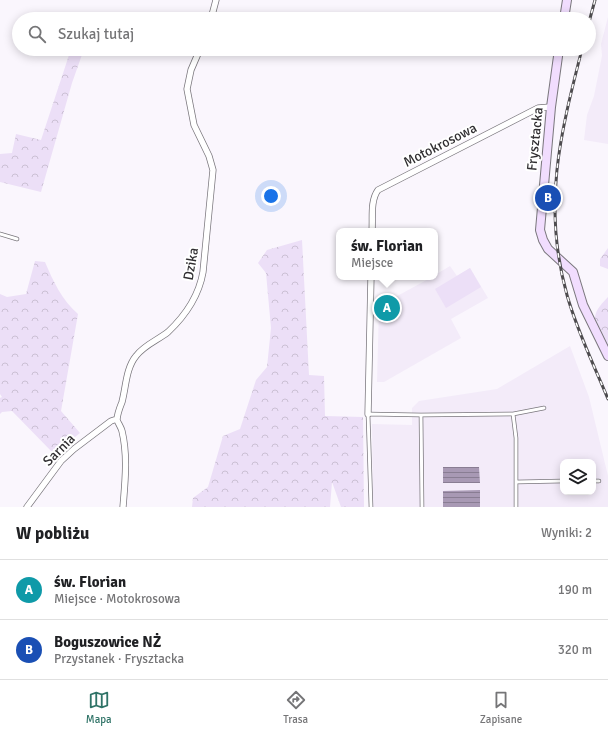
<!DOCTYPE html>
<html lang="pl">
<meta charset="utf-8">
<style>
body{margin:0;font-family:Signika,sans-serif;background:#f6f6f6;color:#202124}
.controls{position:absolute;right:12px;bottom:12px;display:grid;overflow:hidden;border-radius:8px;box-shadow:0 2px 10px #0003}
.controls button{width:36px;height:36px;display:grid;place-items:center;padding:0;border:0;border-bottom:1px solid #e0e0e0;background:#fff;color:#202124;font:20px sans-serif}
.you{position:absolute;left:271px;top:196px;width:14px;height:14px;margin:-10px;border:3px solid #fff;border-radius:50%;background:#1a73e8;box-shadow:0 0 0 6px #1a73e833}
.badge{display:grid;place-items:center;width:26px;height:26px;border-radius:50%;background:#2f7367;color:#fff;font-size:13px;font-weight:700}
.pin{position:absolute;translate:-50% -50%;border:2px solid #fff;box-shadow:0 1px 4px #0006}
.popup{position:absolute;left:336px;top:228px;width:102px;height:52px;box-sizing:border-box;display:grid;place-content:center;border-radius:8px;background:#fff;filter:drop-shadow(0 1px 3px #0005);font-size:13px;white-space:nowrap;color:#757577}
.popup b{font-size:15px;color:#202124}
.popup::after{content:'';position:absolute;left:50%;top:100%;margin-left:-8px;border:8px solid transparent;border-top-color:#fff}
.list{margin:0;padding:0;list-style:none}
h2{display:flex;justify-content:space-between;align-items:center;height:52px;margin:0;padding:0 16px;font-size:17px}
h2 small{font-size:13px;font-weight:400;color:#757577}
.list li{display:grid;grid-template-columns:26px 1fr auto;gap:12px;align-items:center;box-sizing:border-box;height:60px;padding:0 16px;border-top:1px solid #e0e0e0}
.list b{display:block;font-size:15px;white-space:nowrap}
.list p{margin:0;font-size:13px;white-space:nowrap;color:#757577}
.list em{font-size:13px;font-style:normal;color:#757577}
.icon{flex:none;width:22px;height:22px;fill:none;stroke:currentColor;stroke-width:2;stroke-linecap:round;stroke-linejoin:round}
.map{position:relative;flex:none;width:608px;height:507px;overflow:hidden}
.search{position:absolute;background:#fff;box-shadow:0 2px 10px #0003;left:12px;right:12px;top:12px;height:44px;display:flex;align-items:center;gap:10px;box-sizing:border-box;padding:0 14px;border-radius:22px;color:#757577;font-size:15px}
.sheet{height:172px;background:#fff}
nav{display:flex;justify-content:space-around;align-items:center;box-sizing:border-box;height:56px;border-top:1px solid #e0e0e0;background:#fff;font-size:11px;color:#757577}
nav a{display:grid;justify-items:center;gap:2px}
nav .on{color:#2f7367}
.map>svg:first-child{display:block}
.built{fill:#f3ebf9;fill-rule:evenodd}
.grass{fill:#ecdff7}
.forest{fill:url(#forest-crowns)}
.water{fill:url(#water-rules)}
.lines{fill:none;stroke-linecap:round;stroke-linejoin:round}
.lane-casing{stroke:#7a777d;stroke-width:4.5}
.street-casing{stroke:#7a777d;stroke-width:7}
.secondary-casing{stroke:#7a777d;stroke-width:10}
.lane{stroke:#fff;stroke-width:3}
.street{stroke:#fff;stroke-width:5.5}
.secondary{stroke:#f1ddfe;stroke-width:8}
.rail-casing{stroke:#4e4c4f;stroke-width:3}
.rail{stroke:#fff;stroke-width:1.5;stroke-dasharray:4.5;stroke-linecap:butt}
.labels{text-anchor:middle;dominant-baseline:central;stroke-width:4;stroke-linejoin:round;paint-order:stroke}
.street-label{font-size:14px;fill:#302e31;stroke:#fff}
</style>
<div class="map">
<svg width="608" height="507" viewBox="0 0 608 507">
<defs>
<pattern id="forest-crowns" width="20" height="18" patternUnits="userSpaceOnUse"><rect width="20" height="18" fill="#ecdff7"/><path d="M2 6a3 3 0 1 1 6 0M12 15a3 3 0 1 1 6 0" fill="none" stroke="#cbc0d4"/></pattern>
<pattern id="water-rules" width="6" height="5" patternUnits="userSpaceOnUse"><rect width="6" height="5" fill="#a899b4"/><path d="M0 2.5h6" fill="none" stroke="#897d93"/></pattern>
</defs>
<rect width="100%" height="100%" fill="#faf6fd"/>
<path class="built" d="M608 17V144L584 140 587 115 594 96 602 56 601 44Z
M450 266 457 276 470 268 488 298 451 319 461 338 384 382H377L379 306 432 277H435V275Z
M570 346 589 397 608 476V507H373L372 424 412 425V408L419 401 497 389ZM563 462H593V492H563Z"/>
<path class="grass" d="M470 268 481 287 446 308 435 289Z"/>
<path class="forest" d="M71 49H84L72 83 41 192 0 182V154L12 153 16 134 41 140Z
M302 240 309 375 324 376 325 416 363 417 364 507H341L332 482 330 507H192L193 498 208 487 223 436 240 429 256 380 267 367 271 328 266 273 258 263 267 250Z
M608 248V269L600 266V259Z
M35 261 45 262C53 281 62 300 78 314L61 411 80 433 54 454 12 411 2 412 0 414V398L2 397 0 394V294L7 297 26 294Z
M608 297V347C596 323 586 319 608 297Z"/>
<path class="water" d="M443 467H479L480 483H443Z
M480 490V507H443V491Z"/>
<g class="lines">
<defs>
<path id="lane" d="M0 234 17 239
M513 414 516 438V507
M421 415 422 507
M593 481H599
M516 482 563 481
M371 507 368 414 421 415 513 414 544 408"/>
<path id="street" d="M211 19 216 0
M372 231C373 218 370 201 378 190L538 108 551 107
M368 414 371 277
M27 507 61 461 74 449 111 421 117 419
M123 507C125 482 128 456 122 431 121 427 118 423 117 420 117 415 120 407 122 402 126 387 126 368 136 356 144 345 158 340 168 332 185 316 199 295 203 272L213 170 209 156 194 125 187 89 191 70 200 49"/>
<path id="secondary" d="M564 19 567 0
M559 49 551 107 540 230 543 240 548 249 573 272 583 305 608 356"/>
</defs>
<use href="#lane" class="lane-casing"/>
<use href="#street" class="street-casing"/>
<use href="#secondary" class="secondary-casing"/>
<use href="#lane" class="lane"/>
<use href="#street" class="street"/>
<use href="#secondary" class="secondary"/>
<defs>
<path id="rail" d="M589 22 595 0
M582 49C560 135 542 206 567 295 577 331 594 365 608 399"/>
</defs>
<use href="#rail" class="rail-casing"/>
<use href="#rail" class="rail"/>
</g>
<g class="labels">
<g class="street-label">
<text transform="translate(535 139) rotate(-84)">Frysztacka</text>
<text transform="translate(440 145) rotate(-27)">Motokrosowa</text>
<text transform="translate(191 264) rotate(-80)">Dzika</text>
<text transform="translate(59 450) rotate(-45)">Sarnia</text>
</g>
</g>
</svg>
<div class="controls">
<button><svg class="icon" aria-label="layers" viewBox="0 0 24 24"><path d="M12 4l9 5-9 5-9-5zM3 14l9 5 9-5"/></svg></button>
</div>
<div class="you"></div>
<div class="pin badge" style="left:387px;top:308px;background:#0f9aa8">A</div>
<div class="popup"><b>św. Florian</b>Miejsce</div>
<div class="pin badge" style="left:548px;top:198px;background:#1a4fb4">B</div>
<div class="search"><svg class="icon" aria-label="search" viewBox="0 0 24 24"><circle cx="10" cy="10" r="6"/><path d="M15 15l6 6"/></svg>Szukaj tutaj</div>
</div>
<section class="sheet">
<h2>W pobliżu<small>Wyniki: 2</small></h2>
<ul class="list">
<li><span class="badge" style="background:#0f9aa8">A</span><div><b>św. Florian</b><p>Miejsce · Motokrosowa</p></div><em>190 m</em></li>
<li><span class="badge" style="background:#1a4fb4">B</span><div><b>Boguszowice NŻ</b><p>Przystanek · Frysztacka</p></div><em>320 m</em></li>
</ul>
</section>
<nav>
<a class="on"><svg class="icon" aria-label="map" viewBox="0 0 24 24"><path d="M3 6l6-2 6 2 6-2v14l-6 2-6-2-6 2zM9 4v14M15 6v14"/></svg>Mapa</a>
<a><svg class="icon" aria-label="directions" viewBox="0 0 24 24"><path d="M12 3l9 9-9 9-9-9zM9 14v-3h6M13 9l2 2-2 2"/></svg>Trasa</a>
<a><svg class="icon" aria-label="saved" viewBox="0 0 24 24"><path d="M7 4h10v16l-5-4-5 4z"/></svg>Zapisane</a>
</nav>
